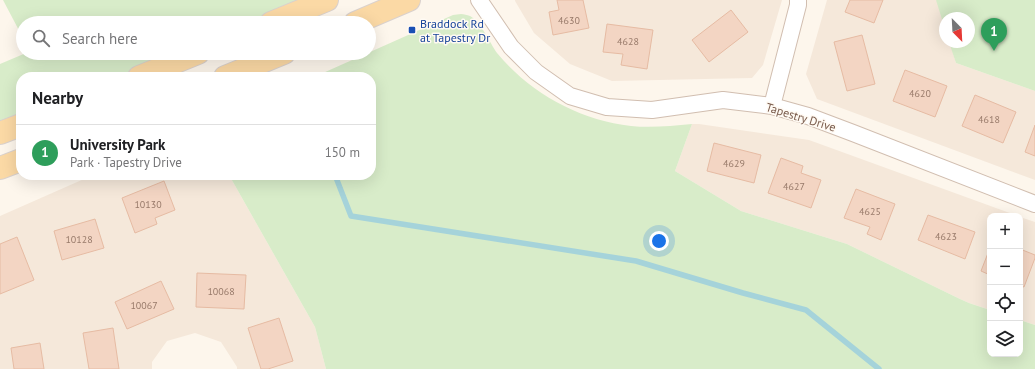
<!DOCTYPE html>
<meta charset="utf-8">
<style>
body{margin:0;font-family:"PT Sans",sans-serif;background:#f6f6f6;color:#202124}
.controls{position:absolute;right:12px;bottom:12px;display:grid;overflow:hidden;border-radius:8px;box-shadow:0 4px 16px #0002}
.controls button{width:36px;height:36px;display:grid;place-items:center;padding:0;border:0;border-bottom:1px solid #e0e0e0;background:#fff;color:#202124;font:20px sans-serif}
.compass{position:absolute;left:939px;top:12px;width:36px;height:36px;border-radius:50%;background:#fff;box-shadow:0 4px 16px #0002;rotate:156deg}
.you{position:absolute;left:659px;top:241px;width:14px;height:14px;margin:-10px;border:3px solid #fff;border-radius:50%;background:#1a73e8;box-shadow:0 0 0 6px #1a73e833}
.badge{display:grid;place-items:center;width:26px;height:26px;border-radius:50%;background:#0b8043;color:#fff;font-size:13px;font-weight:700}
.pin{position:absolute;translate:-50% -33px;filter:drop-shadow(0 1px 2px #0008)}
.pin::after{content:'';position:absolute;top:21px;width:14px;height:12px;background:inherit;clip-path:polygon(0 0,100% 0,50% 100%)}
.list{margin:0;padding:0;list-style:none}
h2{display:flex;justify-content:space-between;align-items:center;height:52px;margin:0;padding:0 16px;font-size:17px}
h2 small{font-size:13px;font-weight:400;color:#757577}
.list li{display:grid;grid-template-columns:26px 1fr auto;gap:12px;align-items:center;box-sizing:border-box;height:56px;padding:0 16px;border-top:1px solid #e0e0e0}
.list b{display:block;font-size:15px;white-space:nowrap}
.list p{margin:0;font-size:13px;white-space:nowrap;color:#757577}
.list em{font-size:13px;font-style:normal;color:#757577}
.icon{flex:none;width:22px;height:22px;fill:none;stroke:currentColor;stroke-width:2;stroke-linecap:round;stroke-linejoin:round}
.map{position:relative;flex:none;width:1035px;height:369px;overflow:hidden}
.search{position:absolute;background:#fff;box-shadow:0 4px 16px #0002;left:16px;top:16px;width:360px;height:44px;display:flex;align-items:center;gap:10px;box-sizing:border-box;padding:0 14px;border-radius:22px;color:#757577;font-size:15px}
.panel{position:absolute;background:#fff;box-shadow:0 4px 16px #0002;left:16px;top:72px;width:360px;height:108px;border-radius:16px}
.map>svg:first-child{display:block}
.residential{fill:#f5e8da}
.green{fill:#d8ecc9}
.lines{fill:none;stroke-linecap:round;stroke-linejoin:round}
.stream{stroke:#a5d3da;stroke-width:5.5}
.building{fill:#f3d5c3;stroke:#e6bba3}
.street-casing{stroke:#d1beb0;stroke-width:18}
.primary-casing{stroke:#dad1cd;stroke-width:24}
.street{stroke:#fff;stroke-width:16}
.primary{stroke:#fbd9a5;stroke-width:22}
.transit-dot{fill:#1a4fb4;stroke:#fffaf3;stroke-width:1.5}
.labels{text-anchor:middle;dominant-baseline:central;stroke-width:3;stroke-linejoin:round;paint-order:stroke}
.number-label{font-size:10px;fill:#987a6a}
.transit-label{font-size:12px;fill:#164399;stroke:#fffaf3;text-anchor:start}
.street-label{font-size:12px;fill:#7a5c4d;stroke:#fffaf3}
</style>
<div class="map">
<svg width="1035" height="369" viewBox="0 0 1035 369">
<rect width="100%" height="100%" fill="#fdf6ec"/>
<path class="residential" d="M515 0H782L763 65 752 78 612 81 570 64 534 33 515 1Z
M827 0H937L945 26V42H950L956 63 1035 91V180L817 99 806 74Z
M692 124H699L809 140 1018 216H990V310L969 303 960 299 847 244 741 211 675 171Z
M93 175H229L315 327 326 369H237V367L221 342 195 333 167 341 152 362V369H0V216Z
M1020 217 1035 222V325L1020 320Z"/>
<path class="green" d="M3 0H301L247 23H23V38Z
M936 0H1035V91L956 63 949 42H969V18H945V29Z
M461 14C464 14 467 15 470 16 481 22 490 43 497 53 530 93 579 120 631 126 651 128 671 126 692 124L675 171 741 211 847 244 960 299 969 303 990 310V354H1020V320L1035 325V369H326L315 327 229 175H371V77H314L453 15Z
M26 53H176L119 77H21V114L0 123V64Z"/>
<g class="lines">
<path class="stream" d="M309 76V77
M335 175 351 216 636 261 743 293 806 310 879 369"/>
</g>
<path class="building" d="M557 0H583L589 28 553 35 549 12 559 10Z
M850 0H883L874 23 845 12Z
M731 10 748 32 709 62 692 40Z
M607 24 653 30 647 69 621 65 623 54 603 52Z
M862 35 875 84 847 91 834 42Z
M905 70 947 86 935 117 893 101Z
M975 95 1016 112 1003 143 962 126Z
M1035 125V156L1025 152Z
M714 143 761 155 754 183 707 171Z
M781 158 803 166 801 173 821 180 811 208 768 193Z
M164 181 175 210 155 218 157 224 135 233 122 198Z
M856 189 895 204 881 240 867 234 870 227 844 218Z
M928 215 975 232 965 259 918 240Z
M95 219 104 248 62 260 54 231Z
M17 237 34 280 0 294V244Z
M990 248V275L981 271Z
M1020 249 1035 255V258L1024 287 1020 286Z
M197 273 246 275 244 309 196 307Z
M161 281 174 309 127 329 115 302Z
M279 318 293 361 268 369H261L248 328Z
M113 328 119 369H89L83 333Z
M40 343 44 369H14L11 348Z"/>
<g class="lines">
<defs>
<path id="street" d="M479 0 511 47 536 72 570 96 607 107 652 110 723 100 772 106 808 116 853 133 1035 204
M772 106 798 5V0"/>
<path id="primary" d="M271 23 327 0
M355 23 409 0
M139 77 198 53
M225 77 284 53
M0 133 21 125
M0 168 21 160"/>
</defs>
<use href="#street" class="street-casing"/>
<use href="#primary" class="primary-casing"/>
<use href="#street" class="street"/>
<use href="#primary" class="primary"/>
</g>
<rect class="transit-dot" x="408" y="26" width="8" height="8" rx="2"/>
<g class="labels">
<g class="number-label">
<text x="569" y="20">4630</text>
<text x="628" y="41">4628</text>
<text x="920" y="93">4620</text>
<text x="989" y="119">4618</text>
<text x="734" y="163">4629</text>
<text x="794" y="186">4627</text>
<text x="148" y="204">10130</text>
<text x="870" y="211">4625</text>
<text x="946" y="236">4623</text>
<text x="79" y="239">10128</text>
<text x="221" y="291">10068</text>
<text x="144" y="305">10067</text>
</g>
<g class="transit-label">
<text x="420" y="23">Braddock Rd<tspan x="420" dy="14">at Tapestry Dr</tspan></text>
</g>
<g class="street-label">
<text transform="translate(801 117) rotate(17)">Tapestry Drive</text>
</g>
</g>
</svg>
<div class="controls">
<button>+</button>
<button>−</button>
<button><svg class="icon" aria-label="locate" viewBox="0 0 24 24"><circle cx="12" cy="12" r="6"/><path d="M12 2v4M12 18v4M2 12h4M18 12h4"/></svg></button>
<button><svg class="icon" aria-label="layers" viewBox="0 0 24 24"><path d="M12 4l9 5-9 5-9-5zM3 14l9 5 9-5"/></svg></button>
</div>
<svg class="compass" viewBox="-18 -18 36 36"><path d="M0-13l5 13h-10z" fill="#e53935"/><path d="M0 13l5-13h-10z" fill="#757577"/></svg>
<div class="you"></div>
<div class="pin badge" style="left:994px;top:51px;background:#2e9e5b">1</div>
<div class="search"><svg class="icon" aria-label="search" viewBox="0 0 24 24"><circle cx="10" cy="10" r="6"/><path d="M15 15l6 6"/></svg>Search here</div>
<section class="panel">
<h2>Nearby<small></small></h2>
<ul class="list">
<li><span class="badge" style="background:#2e9e5b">1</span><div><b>University Park</b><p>Park · Tapestry Drive</p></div><em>150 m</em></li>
</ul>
</section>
</div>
